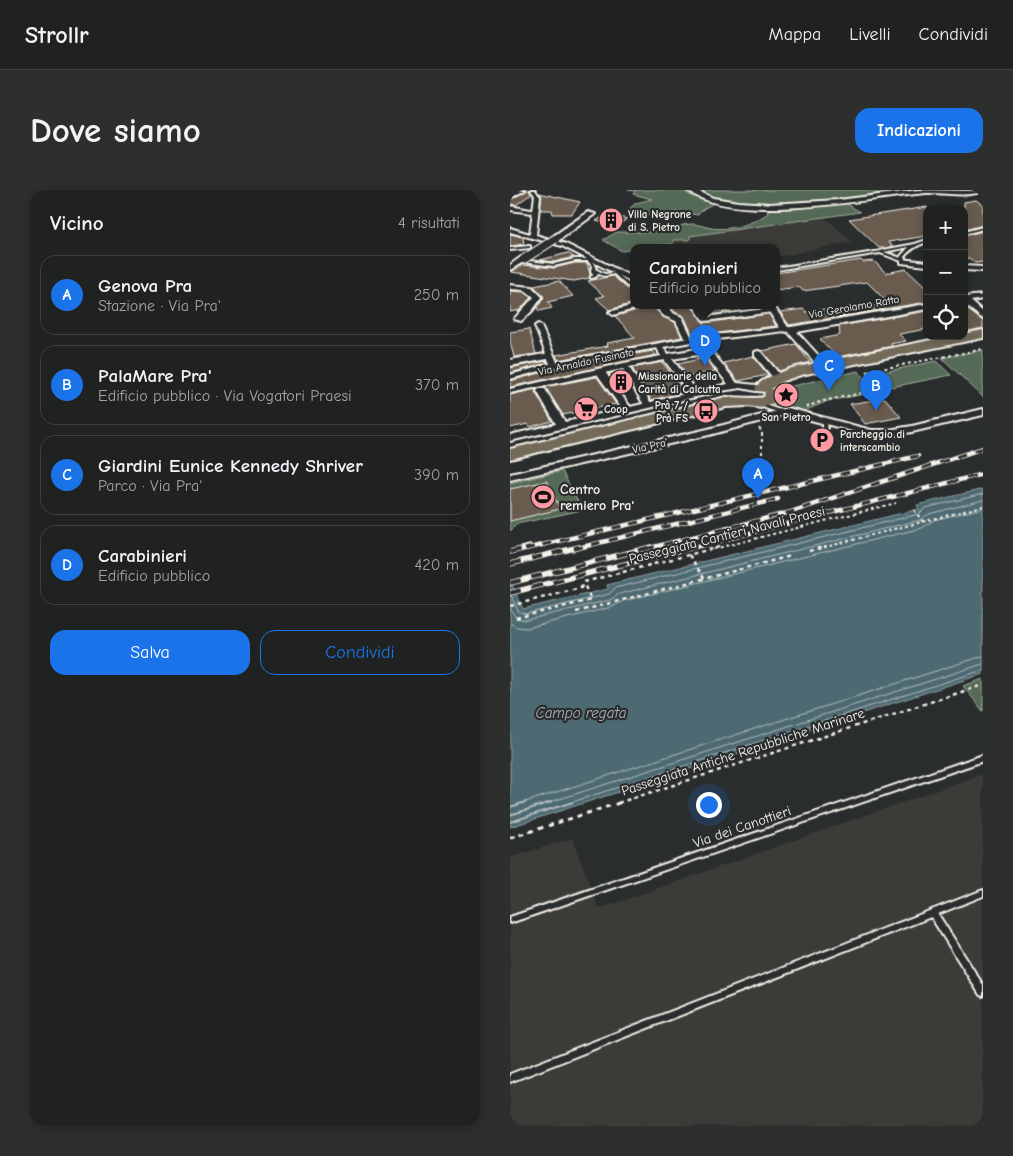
<!DOCTYPE html>
<html lang="it">
<meta charset="utf-8">
<style>
body{margin:0;font-family:"Comic Neue",sans-serif;background:#2d2f2f;color:#f1f3f6}
.controls{position:absolute;right:15px;top:15px;display:grid;overflow:hidden;border-radius:10px;box-shadow:0 2px 12px #0003}
.controls button{width:45px;height:45px;display:grid;place-items:center;padding:0;border:0;border-bottom:1px solid #3d3f40;background:#202222;color:#f1f3f6;font:25px sans-serif}
.you{position:absolute;left:198px;top:614px;width:18px;height:18px;margin:-12px;border:4px solid #fff;border-radius:50%;background:#1a73e8;box-shadow:0 0 0 8px #1a73e833}
.badge{display:grid;place-items:center;width:32px;height:32px;border-radius:50%;background:#1a73e8;color:#fff;font-size:16px;font-weight:700}
.pin{position:absolute;translate:-50% -41px;filter:drop-shadow(0 1px 2px #0008)}
.pin::after{content:'';position:absolute;top:26px;width:18px;height:15px;background:inherit;clip-path:polygon(0 0,100% 0,50% 100%)}
.popup{position:absolute;left:120px;top:54px;width:150px;height:65px;box-sizing:border-box;display:grid;place-content:center;border-radius:10px;background:#202222;filter:drop-shadow(0 1px 4px #0005);font-size:16px;white-space:nowrap;color:#a2a4a5}
.popup b{font-size:19px;color:#f1f3f6}
.popup::after{content:'';position:absolute;left:50%;top:100%;margin-left:-10px;border:10px solid transparent;border-top-color:#202222}
.list{margin:0;padding:0;list-style:none}
h2{display:flex;justify-content:space-between;align-items:center;height:65px;margin:0;padding:0 20px;font-size:21px}
h2 small{font-size:16px;font-weight:400;color:#a2a4a5}
.list li{display:grid;grid-template-columns:32px 1fr auto;gap:15px;align-items:center;box-sizing:border-box;height:80px;margin:0 10px 10px;padding:0 10px;border:1px solid #3d3f40;border-radius:15px}
.list b{display:block;font-size:19px;white-space:nowrap}
.list p{margin:0;font-size:16px;white-space:nowrap;color:#a2a4a5}
.list em{font-size:16px;font-style:normal;color:#a2a4a5}
.actions{display:flex;gap:10px;padding:15px 20px}
.actions a{flex:1;padding:11px 0;border:1px solid #1a73e8;border-radius:15px;text-align:center;font-size:18px;color:#1a73e8}
.actions .main{background:#1a73e8;color:#fff}
.icon{flex:none;width:28px;height:28px;fill:none;stroke:currentColor;stroke-width:2;stroke-linecap:round;stroke-linejoin:round}
.map{position:relative;flex:none;width:473px;height:936px;overflow:hidden;border-radius:15px}
header{display:flex;align-items:center;gap:30px;box-sizing:border-box;height:70px;padding:0 25px;background:#202222;border-bottom:1px solid #3d3f40}
header strong{font-size:24px}
nav{display:flex;gap:28px;margin-inline-start:auto;font-size:18px}
.intro{display:flex;align-items:center;justify-content:space-between;box-sizing:border-box;height:120px;padding:0 30px}
h1{margin:0;font-size:35px}
.button{padding:12px 22px;border-radius:15px;background:#1a73e8;color:#fff;font-size:18px;font-weight:700}
main{display:flex;gap:30px;padding:0 30px}
aside{flex:1;background:#202222;border-radius:15px;box-shadow:0 2px 12px #0003}
.map>svg:first-child{display:block}
.built{fill:#3d3b38}
.green{fill:#556b57;stroke:#a4aea0}
.water{fill:#4e6a73;stroke:#90a0a2}
.lines{fill:none;stroke-linecap:round;stroke-linejoin:round}
.shore-far1{stroke:#b2bbb9;stroke-width:1}
.shore{stroke:#b2bbb9;stroke-width:2}
.building{fill:#695c4f;stroke:#f4f1e8}
.service-casing{stroke:#f4f1e8;stroke-width:4}
.pedestrian-casing{stroke:#f4f1e8;stroke-width:4}
.minor-casing{stroke:#f4f1e8;stroke-width:4}
.tertiary-casing{stroke:#f4f1e8;stroke-width:4}
.primary-casing{stroke:#f4f1e8;stroke-width:4}
.path-far2{stroke:#f4f1e8;stroke-width:2;stroke-dasharray:3 3;stroke-linecap:butt}
.path-far1{stroke:#f4f1e8;stroke-width:2.5;stroke-dasharray:4 4;stroke-linecap:butt}
.path{stroke:#f4f1e8;stroke-width:3;stroke-dasharray:5 5;stroke-linecap:butt}
.service{fill:#2a2d2e;fill-rule:evenodd}
.pedestrian{fill:#2a2d2e;fill-rule:evenodd}
.minor{fill:#2a2d2e;fill-rule:evenodd}
.tertiary{fill:#2a2d2e;fill-rule:evenodd}
.primary{fill:#736b5a;fill-rule:evenodd}
.rail-far1-casing{stroke:#f4f1e8;stroke-width:4.5}
.rail-casing{stroke:#f4f1e8;stroke-width:5.5}
.rail-far1{stroke:#2a2d2e;stroke-width:3;stroke-dasharray:9;stroke-linecap:butt}
.rail{stroke:#2a2d2e;stroke-width:4;stroke-dasharray:11;stroke-linecap:butt}
.minor-bridge-casing{stroke:#f4f1e8;stroke-width:10;stroke-linecap:butt}
.minor-bridge{stroke:#2a2d2e;stroke-width:8}
.labels{text-anchor:middle;dominant-baseline:central;stroke-width:4.5;stroke-linejoin:round;paint-order:stroke}
.far-poi-label{font-size:11px;font-weight:bold;fill:#f4f1e8;stroke:#2a2d2e;text-anchor:start}
.far-street-label{font-size:11px;fill:#f4f1e8;stroke:#2a2d2e}
.poi-label{font-size:14px;font-weight:bold;fill:#f4f1e8;stroke:#2a2d2e;text-anchor:start}
.street-label{font-size:14px;fill:#f4f1e8;stroke:#2a2d2e}
.water-label{font-size:15px;font-style:italic;fill:#a9b4b3;stroke:#2a2d2e}
</style>
<header>
<strong>Strollr</strong>
<nav><a>Mappa</a><a>Livelli</a><a>Condividi</a></nav>
</header>
<div class="intro"><h1>Dove siamo</h1><a class="button">Indicazioni</a></div>
<main>
<aside>
<h2>Vicino<small>4 risultati</small></h2>
<ul class="list">
<li><span class="badge">A</span><div><b>Genova Pra</b><p>Stazione · Via Pra'</p></div><em>250 m</em></li>
<li><span class="badge">B</span><div><b>PalaMare Pra'</b><p>Edificio pubblico · Via Vogatori Praesi</p></div><em>370 m</em></li>
<li><span class="badge">C</span><div><b>Giardini Eunice Kennedy Shriver</b><p>Parco · Via Pra'</p></div><em>390 m</em></li>
<li><span class="badge">D</span><div><b>Carabinieri</b><p>Edificio pubblico</p></div><em>420 m</em></li>
</ul>
<div class="actions"><a class="main">Salva</a><a>Condividi</a></div>
</aside>
<div class="map">
<svg width="473" height="936" viewBox="0 0 473 936">
<rect width="100%" height="100%" fill="#2a2d2e"/>
<filter id="ink" filterUnits="userSpaceOnUse"><feTurbulence type="fractalNoise" baseFrequency=".02" numOctaves="2"/><feDisplacementMap in="SourceGraphic" scale="10" xChannelSelector="R" yChannelSelector="G"/><feConvolveMatrix kernelMatrix="1 2 1 2 8 2 1 2 1" color-interpolation-filters="sRGB"/></filter>
<g filter="url(#ink)">
<path class="built" d="M315 27 342 52 266 67V57H140L163 54 162 50H180V46Z
M473 584V936H0V668L62 648 89 719Z"/>
<path class="green" d="M118 0H172L181 6 204 13 193 19 188 25 167 22 144 26 119 19 126 13 142 9 123 4 125 1Z
M184 0H394L395 1C342 7 256 23 205 9 198 7 191 3 184 0Z
M334 12 350 22 180 46V50H163V54L124 57V59L112 61 93 50 107 42H140L148 38C165 41 168 34 182 34 188 34 195 37 201 38 220 41 242 34 257 24L258 20 261 18Z
M473 160V207L432 168Z
M426 171 441 185 382 197 369 183Z
M348 181 367 202 318 211 292 222 271 214 268 210 273 200 278 197Z
M52 281 72 320 7 334 0 341V293Z
M473 489V521L453 496Z"/>
<path class="water" d="M473 299V484L0 637V390L13 419 98 399 97 395 409 319 407 315Z"/>
<g class="lines">
<path class="shore-far1" d="M0 402 8 421 15 424 99 404 105 398 409 324 415 318 473 304
M0 418 6 428 16 430 100 410 109 404 410 330 419 324 473 310
M0 433 7 437 17 438 102 417 113 411 412 338 424 330 473 318
M12 613 473 466
M37 613 473 474
M59 613 473 480"/>
<path class="shore" d="M0 617 16 612
M0 625 41 612
M0 632 63 612"/>
</g>
<path class="building" d="M17 0H19L21 4 6 15 0 14V10Z
M29 3 70 12 62 24H43L42 20H30L32 6Z
M466 10 473 15V35L454 40V12Z
M417 17V46L378 52 383 56 376 58H369L339 29Z
M97 24 117 29 106 36 86 31Z
M473 41V72L465 73 459 68 454 69V46Z
M0 44 13 47 14 54 0 56Z
M58 63 64 67 44 72 30 70Z
M351 70 353 72 364 71 376 83 396 79 417 99V112L327 127V123L378 113 357 92 293 101 289 97 266 100V83Z
M65 73H77L80 84 79 88 64 91 1 82 13 75 44 78Z
M103 86 119 100 124 99V113L99 120 86 108 94 106 78 91Z
M49 91 63 106 38 112 42 118 29 121 27 118 34 107 24 96Z
M0 101 14 102 21 107 10 120 0 122Z
M159 115H181L194 133 259 124 266 136 183 146 174 126 165 122Z
M191 115H231V116L212 123 198 125Z
M143 116 153 127 165 132 172 147 48 170 46 165 98 156 97 153 125 148 105 126Z
M454 117 473 131V138L454 142Z
M294 119 296 122 315 119 323 128 279 135 270 122Z
M417 121V139L389 144 396 151 380 154 383 156 327 167 310 149 330 145 329 136Z
M19 139 26 164 4 167 0 152V142Z
M286 154 300 172 269 181 252 161Z
M143 161 146 165 0 197V191L60 175Z
M243 166 258 185 228 191 214 173Z
M194 168 205 181 179 187 168 174Z
M37 171V173L0 183V178Z
M152 172 175 202 141 210 122 178Z
M112 181 122 198 110 200 99 184Z
M87 187 106 214 53 225 35 197Z
M26 199 25 202 42 231 20 237 18 234 0 238V205Z
M375 208 391 227 355 234 340 214Z
M37 291 50 319 0 331V299Z"/>
<g class="lines">
<defs>
<path id="service" d="M21 0H25L29 6 28 7H26Z
M473 37V39L454 44V42Z
M417 50V52C408 55 400 59 394 67L396 71 394 72 370 63 266 80V78L371 61 373 60 405 54ZM399 57 390 67 391 68 374 62Z
M19 56H20V58L0 60V58Z
M65 69H80L86 76 85 79 95 84 106 82 119 94H124V96H117L104 84 94 86 86 83 88 85C86 87 83 88 81 88V86L84 85 81 81 82 76 78 71H65L44 76 11 72 9 71 11 70 44 74Z
M251 115H256L264 120 261 121Z
M246 213C253 213 260 217 267 219 272 220 275 219 279 221 269 225 257 218 246 215Z
M313 230H317V240H313Z
M473 565V571L0 733V727Z
M473 700V706L428 724 473 795V806L470 805 421 727 0 892V884Z"/>
<path id="pedestrian" d="M25 5 30 6 26 45 56 54 124 88V93L52 56 0 42V38L20 44Z
M151 115H157L167 128 166 129H162Z
M183 115H189L197 127 262 118 265 120 262 122 195 131 193 130Z
M28 134 31 136 47 172 178 148 275 137 278 139 275 141 182 152 153 157 157 162 153 164H150L147 158 60 173 0 189V185L40 174 25 136Z
M157 165H160V169L119 177 142 215 138 217 134 215 113 179 0 203V199L114 173Z"/>
<path id="minor" d="M177 0H186L203 8 228 12 260 14 329 10 408 0 473 1C457 8 434 2 416 3 360 8 222 36 177 0Z
M0 16 26 21 22 23 0 20Z
M78 22 85 24 48 51H42V47Z
M11 67 18 69 0 80V75Z
M391 69 417 72V76L391 73Z
M454 76 473 77V81L454 80Z
M0 95 22 97 32 107 22 121 11 131 4 129 24 107 15 100 0 99Z
M473 105V109L461 111 473 122V129L454 114V107Z
M417 114V119L287 142 318 176 313 179 310 178 278 142 272 141 258 120 265 118 278 137H281Z
M124 115H138L103 125 99 122Z
M144 115H152L160 122 172 127 181 146 180 148H174L166 131 154 126Z
M187 159 202 162 227 193 246 195 251 198 246 201 231 198 211 201 0 251V245L46 234 27 201 29 199H35L55 232 112 219 85 181 87 179H93L120 217 179 203 149 163 153 160 158 164ZM187 165 196 166 218 194 187 201 162 169Z
M248 161 251 162 271 186V190H265L245 166V162Z
M40 163 44 166 43 168 0 176V170Z
M278 218 361 240H378L402 236 473 219V225L402 242 378 246H361L278 224 199 245 0 290V284L198 239Z"/>
<path id="tertiary" d="M3 0H15L0 8V1Z"/>
<path id="primary" d="M473 140V148L291 185 273 191 261 199 267 200 270 209 267 212 251 218 238 216 216 217 0 269V259L216 207C226 207 247 209 254 207L255 202 247 201 245 198C253 187 269 183 282 178L441 146H454V144Z"/>
</defs>
<use href="#service" class="service-casing"/>
<use href="#pedestrian" class="pedestrian-casing"/>
<use href="#minor" class="minor-casing"/>
<use href="#tertiary" class="tertiary-casing"/>
<use href="#primary" class="primary-casing"/>
<path class="path-far2" d="M372 199 356 182 473 159
M296 217 313 211 372 199
M249 238 252 242V286
M404 320 413 332
M204 359 386 313
M308 359 473 316"/>
<path class="path-far1" d="M299 361 313 357
M179 365 194 388
M0 416 71 398 74 392 209 357
M66 422 281 366
M6 428 81 410 74 394
M108 613 473 495"/>
<path class="path" d="M0 648 112 612"/>
<use href="#service" class="service"/>
<use href="#pedestrian" class="pedestrian"/>
<use href="#minor" class="minor"/>
<use href="#tertiary" class="tertiary"/>
<use href="#primary" class="primary"/>
<defs>
<path id="rail-far1" d="M15 359 408 266
M64 359 268 309
M136 359 281 322 473 258
M177 359 473 284"/>
<path id="rail" d="M0 362 20 357
M0 374 69 357
M0 393 141 357
M0 403 182 357"/>
</defs>
<use href="#rail-far1" class="rail-far1-casing"/>
<use href="#rail" class="rail-casing"/>
<use href="#rail-far1" class="rail-far1"/>
<use href="#rail" class="rail"/>
<defs>
<path id="minor-bridge" d="M14 69 45 49"/>
</defs>
<use href="#minor-bridge" class="minor-bridge-casing"/>
<use href="#minor-bridge" class="minor-bridge"/>
</g>
</g>
<defs>
<symbol id="building-disc" viewBox="-11 -11 22 22"><circle r="9.5" fill="#ff9aa2" stroke="#2a2d2e"/><path d="M-4-6H4V6H1V3H-1V6H-4ZM-2.5-4.3h1.7v1.8h-1.7ZM.8-4.3h1.7v1.8H.8ZM-2.5-1h1.7V.8h-1.7ZM.8-1h1.7V.8H.8Z" fill="#111"/></symbol>
<symbol id="sight-disc" viewBox="-11 -11 22 22"><circle r="9.5" fill="#ff9aa2" stroke="#2a2d2e"/><path d="M0-6L1.8-2.2L6-1.7L2.9 1.2L3.7 5.4L0 3.3L-3.7 5.4L-2.9 1.2L-6-1.7L-1.8-2.2Z" fill="#111"/></symbol>
<symbol id="supermarket-disc" viewBox="-11 -11 22 22"><circle r="9.5" fill="#ff9aa2" stroke="#2a2d2e"/><path d="M-6-5.5h2.5l.6 2H6L4.5 2H-2.5L-4.4-4H-6ZM-1.5 3.2a1.3 1.3 0 1 0 .1 0ZM3 3.2a1.3 1.3 0 1 0 .1 0Z" fill="#111"/></symbol>
<symbol id="bus-disc" viewBox="-11 -11 22 22"><circle r="9.5" fill="#ff9aa2" stroke="#2a2d2e"/><path d="M-5-6H5V4H4V6H2V4H-2V6H-4V4H-5ZM-3.5-4V0h7V-4ZM-3.5 1.2v1.5H-2V1.2ZM2 1.2v1.5H3.5V1.2Z" fill="#111"/></symbol>
<symbol id="parking-disc" viewBox="-11 -11 22 22"><circle r="9.5" fill="#ff9aa2" stroke="#2a2d2e"/><path d="M-3.5-5.5H1a3.5 3.5 0 0 1 0 7H-1V5.5H-3.5ZM-1-3.4V-.6H.8a1.4 1.4 0 0 0 0-2.8Z" fill="#111"/></symbol>
<symbol id="stadium-disc" viewBox="-11 -11 22 22"><circle r="9.5" fill="#ff9aa2" stroke="#2a2d2e"/><path d="M0-5a6.5 5 0 1 0 0 10a6.5 5 0 1 0 0-10ZM-3.5-1.8h7v3.6h-7Z" fill="#111"/></symbol>
</defs>
<g fill-rule="evenodd">
<use href="#building-disc" x="87" y="16" width="28" height="28"/>
<use href="#building-disc" x="97" y="178" width="28" height="28"/>
<use href="#sight-disc" x="262" y="191" width="28" height="28"/>
<use href="#supermarket-disc" x="62" y="205" width="28" height="28"/>
<use href="#bus-disc" x="182" y="207" width="28" height="28"/>
<use href="#parking-disc" x="298" y="236" width="28" height="28"/>
<use href="#stadium-disc" x="19" y="293" width="28" height="28"/>
</g>
<g class="labels">
<g class="far-poi-label">
<text x="118" y="24">Villa Negrone<tspan x="118" dy="13">di S. Pietro</tspan></text>
<text x="128" y="186">Missionarie della<tspan x="128" dy="13">Carità di Calcutta</tspan></text>
<text x="178" y="215" text-anchor="end">Prà 7 /<tspan x="178" dy="13">Prà FS</tspan></text>
<text x="94" y="219">Coop</text>
<text x="276" y="227" text-anchor="middle">San Pietro</text>
<text x="330" y="244">Parcheggio di<tspan x="330" dy="13">interscambio</tspan></text>
</g>
<g class="far-street-label">
<text transform="translate(344 117) rotate(-10)">Via Gerolamo Ratto</text>
<text transform="translate(76 172) rotate(-12)">Via Arnaldo Fusinato</text>
<text transform="translate(140 256) rotate(-13)">Via Pra'</text>
</g>
<g class="poi-label">
<text x="50" y="299">Centro<tspan x="50" dy="16">remiero Pra'</tspan></text>
</g>
<g class="street-label">
<text transform="translate(217 345) rotate(-14)">Passeggiata Cantieri Navali Praesi</text>
<text transform="translate(233 562) rotate(-18)">Passeggiata Antiche Repubbliche Marinare</text>
<text transform="translate(232 637) rotate(-19)">Via dei Canottieri</text>
</g>
<g class="water-label">
<text x="71" y="523">Campo regata</text>
</g>
</g>
</svg>
<div class="controls">
<button>+</button>
<button>−</button>
<button><svg class="icon" aria-label="locate" viewBox="0 0 24 24"><circle cx="12" cy="12" r="6"/><path d="M12 2v4M12 18v4M2 12h4M18 12h4"/></svg></button>
</div>
<div class="you"></div>
<div class="pin badge" style="left:248px;top:309px">A</div>
<div class="pin badge" style="left:366px;top:221px">B</div>
<div class="pin badge" style="left:319px;top:201px">C</div>
<div class="pin badge" style="left:195px;top:176px">D</div>
<div class="popup"><b>Carabinieri</b>Edificio pubblico</div>
</div>
</main>
